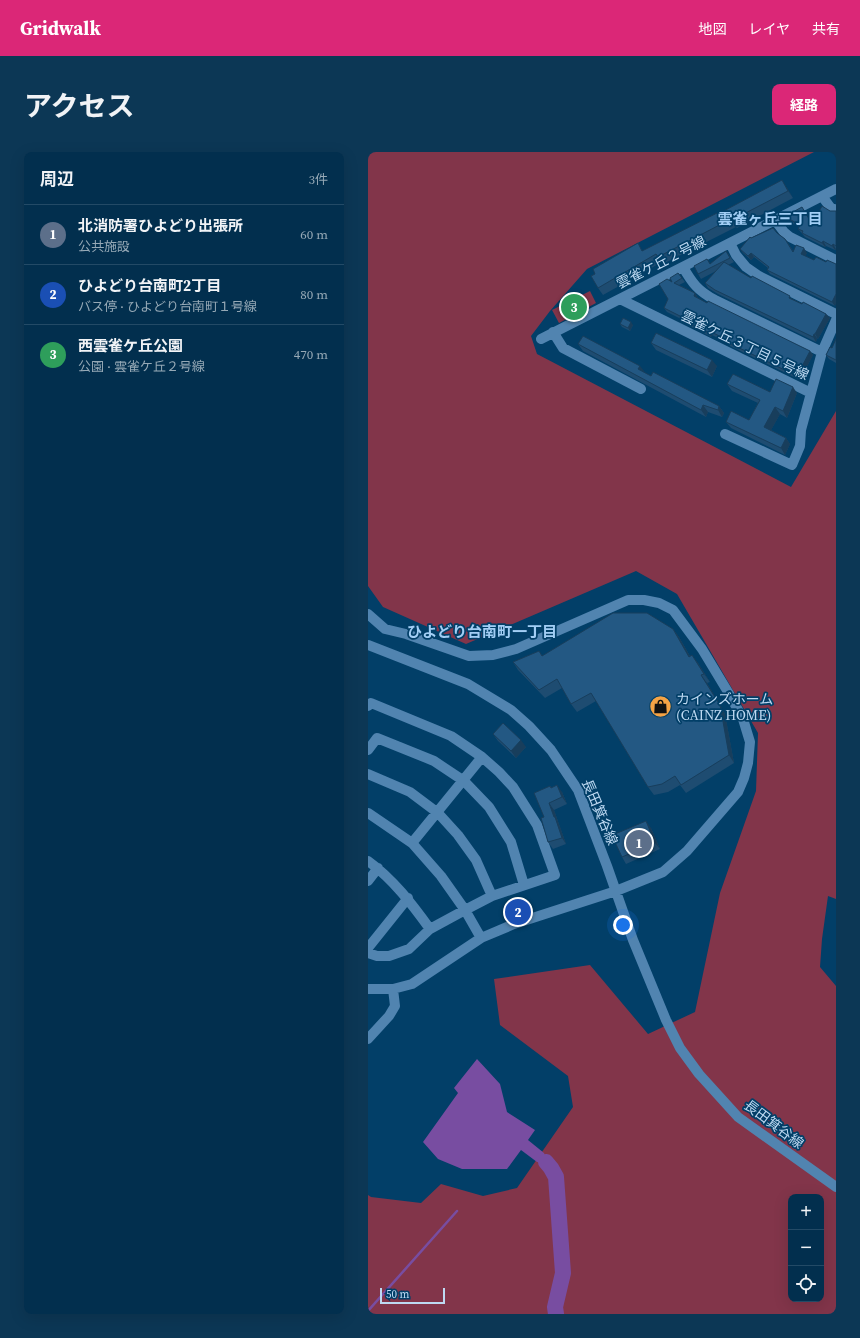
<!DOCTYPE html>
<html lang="ja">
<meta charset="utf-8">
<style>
body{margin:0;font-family:"Source Serif 4","Noto Sans JP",serif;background:#0c3755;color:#f1f3f6}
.controls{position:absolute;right:12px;bottom:12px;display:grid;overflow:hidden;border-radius:8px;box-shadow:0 4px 16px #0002}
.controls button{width:36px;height:36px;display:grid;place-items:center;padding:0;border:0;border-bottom:1px solid #234a66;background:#022f4e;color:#f1f3f6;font:20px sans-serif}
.scale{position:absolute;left:12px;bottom:10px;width:65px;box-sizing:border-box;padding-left:4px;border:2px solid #bed9f2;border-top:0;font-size:11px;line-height:14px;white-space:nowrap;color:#bed9f2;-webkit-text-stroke:3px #023f68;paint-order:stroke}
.you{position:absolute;left:255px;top:773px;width:14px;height:14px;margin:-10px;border:3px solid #fff;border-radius:50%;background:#1a73e8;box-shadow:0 0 0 6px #1a73e833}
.badge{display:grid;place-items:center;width:26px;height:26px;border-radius:50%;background:#db2777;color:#fff;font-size:13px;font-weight:700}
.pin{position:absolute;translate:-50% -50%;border:2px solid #fff;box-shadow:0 1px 4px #0006}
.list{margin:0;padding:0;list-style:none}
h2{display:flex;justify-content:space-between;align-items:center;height:52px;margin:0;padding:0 16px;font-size:17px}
h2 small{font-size:13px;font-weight:400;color:#96a9b6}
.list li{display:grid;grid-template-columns:26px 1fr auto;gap:12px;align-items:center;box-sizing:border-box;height:60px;padding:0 16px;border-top:1px solid #234a66}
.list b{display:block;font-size:15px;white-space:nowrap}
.list p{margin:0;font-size:13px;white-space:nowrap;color:#96a9b6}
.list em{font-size:13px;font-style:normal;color:#96a9b6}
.icon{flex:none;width:22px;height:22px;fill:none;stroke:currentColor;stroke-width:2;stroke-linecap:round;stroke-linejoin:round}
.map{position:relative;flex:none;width:468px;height:1162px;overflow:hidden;border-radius:8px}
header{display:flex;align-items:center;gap:24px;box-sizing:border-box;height:56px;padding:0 20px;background:#db2777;color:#fff}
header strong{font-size:19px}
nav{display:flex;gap:22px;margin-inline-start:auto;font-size:14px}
.intro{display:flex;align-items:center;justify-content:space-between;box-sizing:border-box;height:96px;padding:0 24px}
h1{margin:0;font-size:28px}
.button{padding:10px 18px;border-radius:8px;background:#db2777;color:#fff;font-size:14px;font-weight:700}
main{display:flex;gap:24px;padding:0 24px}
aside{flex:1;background:#022f4e;border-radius:8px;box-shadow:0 4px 16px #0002}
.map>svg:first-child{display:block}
.green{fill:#82354a;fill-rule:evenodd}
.water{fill:#784da1}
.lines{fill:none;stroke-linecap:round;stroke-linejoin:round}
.stream{stroke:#784da1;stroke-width:2.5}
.river{stroke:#784da1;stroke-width:16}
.minor{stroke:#5184b0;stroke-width:10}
.wall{fill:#1e4c71}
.shaded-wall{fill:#183e5c}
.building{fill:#235883;stroke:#183e5c}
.labels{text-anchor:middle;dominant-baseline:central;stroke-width:3.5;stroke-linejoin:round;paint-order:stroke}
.street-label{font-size:14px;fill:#bed9f2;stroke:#023f68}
.poi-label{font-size:14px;fill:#bed9f2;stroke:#023f68;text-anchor:start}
.neighbourhood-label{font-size:15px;font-weight:bold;fill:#a2cef5;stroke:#023f68}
</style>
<header>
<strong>Gridwalk</strong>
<nav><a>地図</a><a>レイヤ</a><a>共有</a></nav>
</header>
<div class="intro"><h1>アクセス</h1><a class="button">経路</a></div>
<main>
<aside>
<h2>周辺<small>3件</small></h2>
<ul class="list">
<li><span class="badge" style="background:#5c6f8a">1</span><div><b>北消防署ひよどり出張所</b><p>公共施設</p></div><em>60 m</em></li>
<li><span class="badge" style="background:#1a4fb4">2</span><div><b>ひよどり台南町2丁目</b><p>バス停 · ひよどり台南町１号線</p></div><em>80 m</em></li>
<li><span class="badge" style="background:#2e9e5b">3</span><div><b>西雲雀ケ丘公園</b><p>公園 · 雲雀ケ丘２号線</p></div><em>470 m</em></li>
</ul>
</aside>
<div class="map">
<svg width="468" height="1162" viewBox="0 0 468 1162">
<rect width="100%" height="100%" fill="#023f68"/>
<path class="green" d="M0 0H446L219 117 182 159 163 184 169 202 423 335 468 259V747L460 744 454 787 452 815 468 834V1162H0V1043L3 1045 53 1051 73 1032 115 1044 149 1036 205 955 200 924 132 873 126 827 222 813 280 882 327 860 352 741 388 639 390 581 309 442 268 419 98 492 15 455 0 434ZM423 1045H453V1147H423Z
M222 139 228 151 191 171 184 158Z"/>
<path class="water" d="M109 907 132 932 139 960 167 978 160 988 176 1001 179 1008 177 1011 169 1010 153 998 139 1017H94L70 1007 55 990 90 941 86 936Z"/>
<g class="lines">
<path class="stream" d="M0 1159 89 1059"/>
<path class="river" d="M178 1010 183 1016 188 1025 195 1121 187 1155 188 1162"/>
<path class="minor" d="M454 44 462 55 468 58
M407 68 416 80 422 85 468 108
M362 91 368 103 378 115 391 124 468 162
M315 115C324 131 330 139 347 148L454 200
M252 147 443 241 454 200 468 168
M185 180 195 196 273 237
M173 187 468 37
M357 282 424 313 432 294 433 278 443 241
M0 462 17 477 38 482 101 504 125 503 148 497 260 448H276L291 451 305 458 334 497 360 540 375 567 382 590 380 611 376 626 370 640 319 699 295 720 248 739 146 772 113 786 44 832 25 837H0
M0 493 100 532 143 558 161 574 183 598 210 638 239 714 265 788 298 868 312 896 331 922 370 965 468 1035
M0 554 3 551 83 584 114 605 131 620 145 635 169 673 187 723 124 744 97 758 62 777 41 797 21 804H9L0 801
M0 598 9 586 66 609 96 629 121 655 143 690 156 733
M0 622 42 640 70 661 90 683 108 708 124 744
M0 661 44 691 73 724 97 758 113 786
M44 691 114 605
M0 709C25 727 44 752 62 777
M0 729 10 716
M0 796 40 746
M0 887 21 864 27 854 25 837"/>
</g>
<path class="wall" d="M419 36 425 46 369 76 368 75 295 112 294 110 235 143 230 136 227 122 350 62Z
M462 59H468V97L467 98 458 94 457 95 437 85 430 77 431 75 426 72 420 75 414 66 437 60 444 72Z
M409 81 420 91 425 99 439 101 437 104 467 154 402 122 399 118 400 116 386 105 383 108 375 101 372 97Z
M358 99 366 110 360 113 383 126 434 152 458 162 462 166 450 187 449 186 448 190 350 142 340 136 337 131 348 119 333 127 330 122Z
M310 121 317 130 311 133 327 141 330 146 339 151 442 199 445 203 432 228 362 194 360 191 344 183 343 185 318 172 315 168 299 160 296 156 300 147 304 130Z
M252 172 265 173 262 179 254 175Z
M468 187V211L461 207 458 203 464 196Z
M283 191 349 214 344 225 288 198Z
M210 192 277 221 351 254 356 261 354 265 340 260 338 265 215 199Z
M359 232 402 240 429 241 419 266 412 262 403 278 418 286 422 292 417 303 363 276 358 270 381 268 390 251 364 239Z
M305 477 311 485 322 504 330 511 342 530 339 531 357 562 366 611 318 641 312 633 300 640 286 643 280 635 228 549 209 560 203 552 194 536 177 546 150 518 145 510 171 499 174 504Z
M125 582 158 595 148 606 130 589Z
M182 634 184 636 194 640 199 652 186 658 198 692 185 697 180 690 176 665Z
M283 676 292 697 258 712 254 705Z"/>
<path class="shaded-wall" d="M414 28 419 36 425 46 420 39Z
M455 89 458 94 457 95 454 91Z
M465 92 468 97 467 98 464 94Z
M436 96 439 101 436 107 433 102Z
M383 101 386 105 383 108 380 104Z
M327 141 330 146 328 148 326 144Z
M468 142V152L467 154 464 150Z
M458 162 462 166 450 187 447 182Z
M263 170 265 173 262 179 260 176Z
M341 179 344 183 343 185 341 181Z
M446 182 449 186 448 190 445 185Z
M442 199 445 203 432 228 429 224Z
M344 208 349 214 344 225 339 218Z
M272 214 277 220 270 217Z
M425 235 429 241 419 266 415 259Z
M335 253 340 260 338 265 333 258Z
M351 254 356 261 354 265 350 258Z
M407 255 412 262 401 282 396 275Z
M418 286 422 292 417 303 413 296Z
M305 477 311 485 327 513 321 505Z
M324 503 330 511 342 530 336 522Z
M333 523 339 531 357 562 366 611 361 603Z
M153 588 158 595 148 606 143 599Z
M189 633 194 640 199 652 194 645Z
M181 651 186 658 198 692 194 686 186 665Z
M278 669 283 676 292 697 287 691Z"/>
<path class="building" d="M414 28 420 39 364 68 363 67 290 105 288 102 230 136 223 124 227 122 225 117 270 91 274 99 349 61 350 62Z
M454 54 462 59H468V94L465 92 464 94 455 89 454 91 434 81 435 79 430 77 432 73 423 68 417 71 414 66 434 55 444 72Z
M405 76 409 81 417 87 425 100 428 93 436 96 433 102 446 108 448 105 458 110 459 108 468 112V142L464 150 399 118 401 115 383 101 380 104 372 97 382 85 383 86Z
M358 99 362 106 330 122 326 114 339 107 342 112Z
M356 110 383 126 384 124 422 144 421 146 434 152 435 150 458 162 447 182H446L445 185 347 138 337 131Z
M310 121 314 126 306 131 327 141 326 144 339 151 340 149 442 199 429 224 359 190 360 188 341 179V181L315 168 316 166 296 156 300 147 291 132 299 127 304 130 302 126Z
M255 166 263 170 260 176 252 172Z
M288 181 344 208 339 218 283 191Z
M215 184 272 214 270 217 283 224 285 220 351 254 350 258 335 253 333 258 210 192Z
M468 187V208L458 203 462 195 464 196Z
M365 222 402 240 408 227 425 235 415 259 407 255 396 275 418 286 413 296 358 270 363 259 381 268 392 248 359 232Z
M245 461H279L305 477 321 505 324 503 336 522 333 523 352 553 361 603 313 633 307 624 294 632 280 635 223 541 203 552 189 527 171 538 145 510 171 499 174 504Z
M135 571 153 588 143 599 125 582Z
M189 633 194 645 181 651 186 665H187L194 686 180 690 173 666 176 665 166 641 182 634 183 636Z
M278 669 287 691 254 705 246 688 249 687 247 682Z"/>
<defs>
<symbol id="shop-disc" viewBox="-11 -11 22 22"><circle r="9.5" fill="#f5a345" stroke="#023f68"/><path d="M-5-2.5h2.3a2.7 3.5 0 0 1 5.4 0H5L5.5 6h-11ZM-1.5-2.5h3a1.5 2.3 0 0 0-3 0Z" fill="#111"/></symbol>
</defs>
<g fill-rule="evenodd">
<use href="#shop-disc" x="280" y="542" width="25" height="25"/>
</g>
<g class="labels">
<g class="street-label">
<text transform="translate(293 110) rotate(-27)">雲雀ケ丘２号線</text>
<text transform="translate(377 193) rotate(26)">雲雀ケ丘３丁目５号線</text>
<text transform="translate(232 660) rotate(67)">長田箕谷線</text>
<text transform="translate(406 972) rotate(37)">長田箕谷線</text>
</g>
<g class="poi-label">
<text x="308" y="547">カインズホーム<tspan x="308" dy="16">(CAINZ HOME)</tspan></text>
</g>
<g class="neighbourhood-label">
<text x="402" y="66">雲雀ヶ丘三丁目</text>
<text x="114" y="479">ひよどり台南町一丁目</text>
</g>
</g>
</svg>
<div class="controls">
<button>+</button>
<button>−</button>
<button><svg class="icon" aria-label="locate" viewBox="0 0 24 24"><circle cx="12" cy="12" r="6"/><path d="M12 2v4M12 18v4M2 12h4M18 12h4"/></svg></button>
</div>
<div class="scale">50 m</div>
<div class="you"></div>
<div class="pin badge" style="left:271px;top:691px;background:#5c6f8a">1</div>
<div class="pin badge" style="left:150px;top:760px;background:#1a4fb4">2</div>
<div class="pin badge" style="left:206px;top:155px;background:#2e9e5b">3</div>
</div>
</main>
